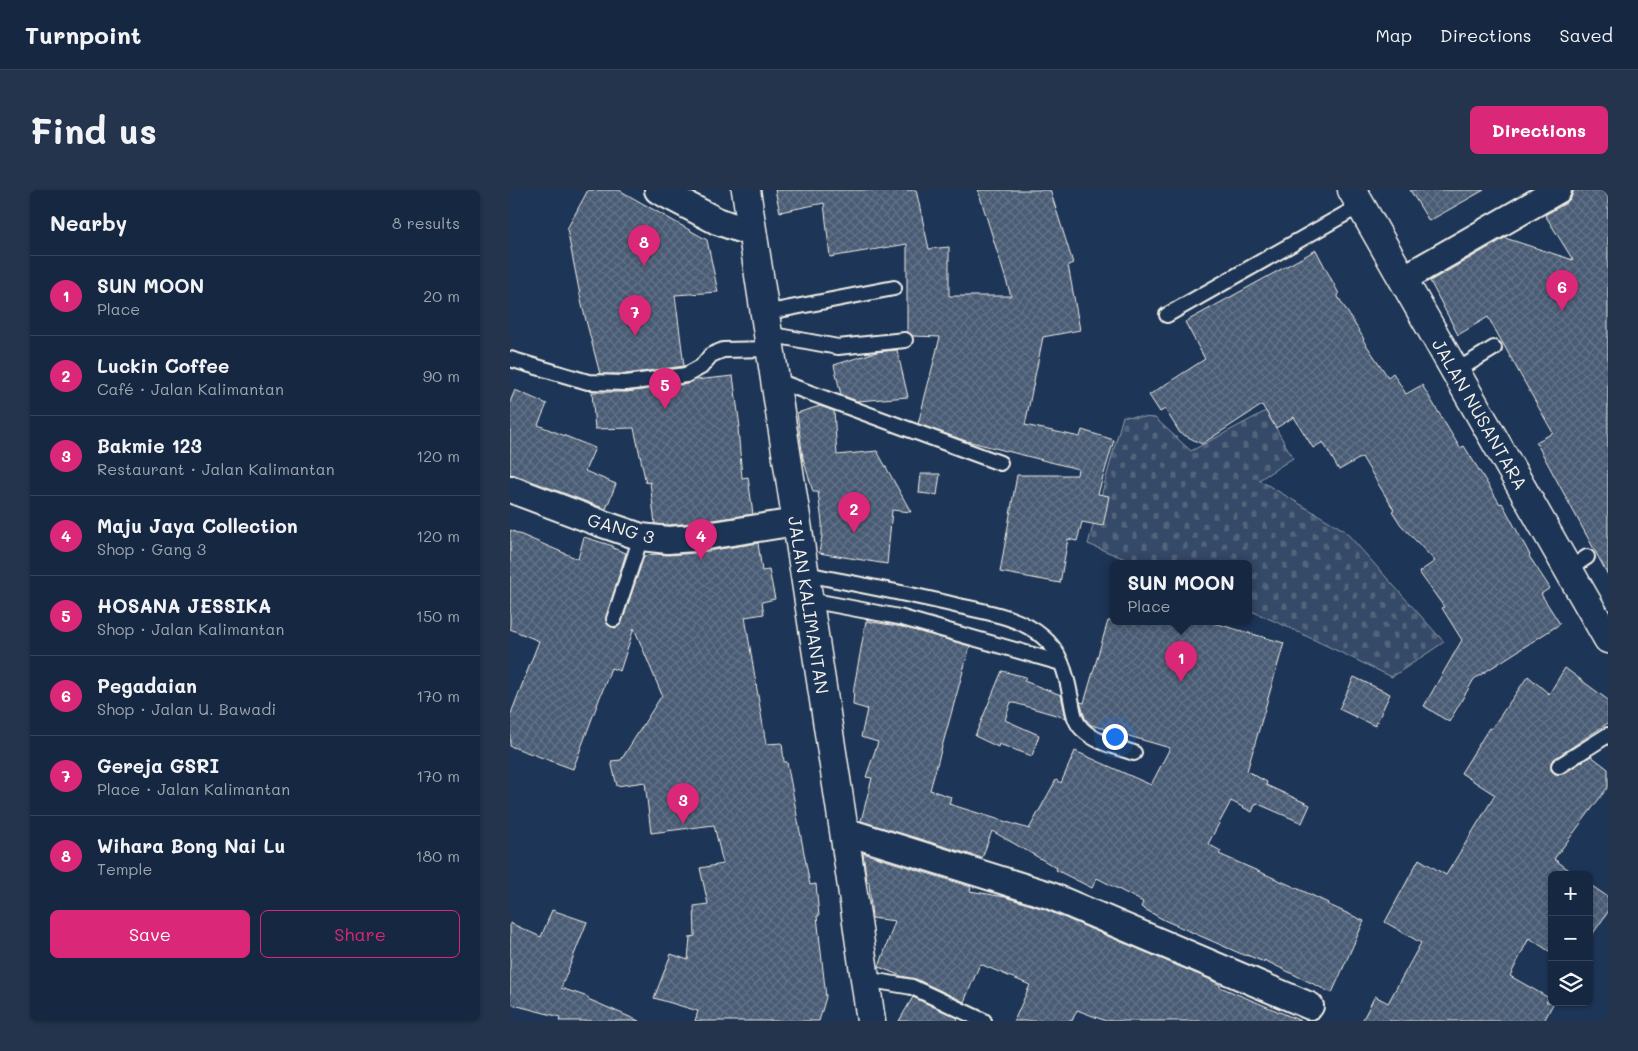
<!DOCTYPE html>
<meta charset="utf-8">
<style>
body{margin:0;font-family:Mali,sans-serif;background:#23344c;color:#f1f3f6}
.controls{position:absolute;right:15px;bottom:15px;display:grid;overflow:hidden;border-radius:8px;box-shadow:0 1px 4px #0004}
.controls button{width:45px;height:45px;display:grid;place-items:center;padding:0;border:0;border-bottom:1px solid #35445a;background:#162841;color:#f1f3f6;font:25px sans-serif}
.you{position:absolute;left:604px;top:546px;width:18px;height:18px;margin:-12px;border:4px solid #fff;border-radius:50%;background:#1a73e8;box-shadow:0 0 0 8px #1a73e833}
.badge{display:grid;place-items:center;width:32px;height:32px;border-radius:50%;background:#db2777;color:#fff;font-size:16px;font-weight:700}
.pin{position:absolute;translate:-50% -41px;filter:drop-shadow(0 1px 2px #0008)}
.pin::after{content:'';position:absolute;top:26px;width:18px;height:15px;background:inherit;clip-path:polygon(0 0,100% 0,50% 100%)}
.popup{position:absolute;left:600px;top:370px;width:142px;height:65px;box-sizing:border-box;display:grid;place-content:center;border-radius:8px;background:#162841;filter:drop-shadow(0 1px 4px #0005);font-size:16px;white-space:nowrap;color:#9ea6b1}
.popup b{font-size:19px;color:#f1f3f6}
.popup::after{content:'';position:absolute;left:50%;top:100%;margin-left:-10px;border:10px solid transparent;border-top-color:#162841}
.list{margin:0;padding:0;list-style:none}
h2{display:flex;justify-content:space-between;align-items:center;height:65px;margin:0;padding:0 20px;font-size:21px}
h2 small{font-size:16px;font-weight:400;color:#9ea6b1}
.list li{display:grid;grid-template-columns:32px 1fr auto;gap:15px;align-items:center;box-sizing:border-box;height:80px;padding:0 20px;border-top:1px solid #35445a}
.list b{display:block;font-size:19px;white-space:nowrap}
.list p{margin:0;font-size:16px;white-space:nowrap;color:#9ea6b1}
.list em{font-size:16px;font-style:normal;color:#9ea6b1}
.actions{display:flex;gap:10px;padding:15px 20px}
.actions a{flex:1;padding:11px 0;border:1px solid #db2777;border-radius:8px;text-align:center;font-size:18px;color:#db2777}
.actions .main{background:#db2777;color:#fff}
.icon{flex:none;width:28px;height:28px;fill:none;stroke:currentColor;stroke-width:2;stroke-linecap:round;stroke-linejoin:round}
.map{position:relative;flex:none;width:1098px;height:831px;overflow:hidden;border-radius:8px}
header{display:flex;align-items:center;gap:30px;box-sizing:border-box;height:70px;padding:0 25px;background:#162841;border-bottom:1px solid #35445a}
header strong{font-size:24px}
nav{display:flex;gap:28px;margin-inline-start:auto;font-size:18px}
.intro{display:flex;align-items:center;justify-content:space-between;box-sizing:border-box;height:120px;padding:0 30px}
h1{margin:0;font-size:35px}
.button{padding:12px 22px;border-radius:8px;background:#db2777;color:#fff;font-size:18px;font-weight:700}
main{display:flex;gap:30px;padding:0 30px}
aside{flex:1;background:#162841;border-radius:8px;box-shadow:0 1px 4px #0004}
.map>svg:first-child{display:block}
.cemetery{fill:url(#cemetery-stones);stroke:#949ea8}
.building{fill:url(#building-cross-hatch);stroke:#f4f1e8}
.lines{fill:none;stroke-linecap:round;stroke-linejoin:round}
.lane-casing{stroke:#f4f1e8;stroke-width:18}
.street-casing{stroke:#f4f1e8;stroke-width:30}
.secondary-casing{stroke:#f4f1e8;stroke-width:31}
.lane{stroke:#1d3557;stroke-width:14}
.street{stroke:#1d3557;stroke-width:26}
.secondary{stroke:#1d3557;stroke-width:28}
.labels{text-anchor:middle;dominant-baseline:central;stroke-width:4.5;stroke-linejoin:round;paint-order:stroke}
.street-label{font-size:18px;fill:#f4f1e8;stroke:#1d3557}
</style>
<header>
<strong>Turnpoint</strong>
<nav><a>Map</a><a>Directions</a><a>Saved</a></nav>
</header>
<div class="intro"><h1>Find us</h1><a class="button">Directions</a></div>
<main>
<aside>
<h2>Nearby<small>8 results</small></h2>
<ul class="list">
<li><span class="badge">1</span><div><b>SUN MOON</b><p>Place</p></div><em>20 m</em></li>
<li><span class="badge">2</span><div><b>Luckin Coffee</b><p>Café · Jalan Kalimantan</p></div><em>90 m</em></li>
<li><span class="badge">3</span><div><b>Bakmie 123</b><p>Restaurant · Jalan Kalimantan</p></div><em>120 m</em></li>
<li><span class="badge">4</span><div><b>Maju Jaya Collection</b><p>Shop · Gang 3</p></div><em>120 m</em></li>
<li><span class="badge">5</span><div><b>HOSANA JESSIKA</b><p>Shop · Jalan Kalimantan</p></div><em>150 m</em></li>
<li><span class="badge">6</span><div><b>Pegadaian</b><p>Shop · Jalan U. Bawadi</p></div><em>170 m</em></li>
<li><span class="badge">7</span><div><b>Gereja GSRI</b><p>Place · Jalan Kalimantan</p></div><em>170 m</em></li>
<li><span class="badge">8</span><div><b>Wihara Bong Nai Lu</b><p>Temple</p></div><em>180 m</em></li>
</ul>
<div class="actions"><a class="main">Save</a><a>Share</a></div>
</aside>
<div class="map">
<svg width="1098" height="831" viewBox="0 0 1098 831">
<defs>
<pattern id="cemetery-stones" width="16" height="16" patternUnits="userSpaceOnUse" patternTransform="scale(1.25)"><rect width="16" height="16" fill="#354a67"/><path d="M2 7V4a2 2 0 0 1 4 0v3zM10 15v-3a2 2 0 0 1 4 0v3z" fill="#53657d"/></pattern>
<pattern id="building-cross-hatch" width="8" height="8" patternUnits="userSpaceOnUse" patternTransform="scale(1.25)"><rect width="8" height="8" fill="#485b74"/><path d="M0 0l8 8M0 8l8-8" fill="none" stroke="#637388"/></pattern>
</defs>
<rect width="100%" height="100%" fill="#1d3557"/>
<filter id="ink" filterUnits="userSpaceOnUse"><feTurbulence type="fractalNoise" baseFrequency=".02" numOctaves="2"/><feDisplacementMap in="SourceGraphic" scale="10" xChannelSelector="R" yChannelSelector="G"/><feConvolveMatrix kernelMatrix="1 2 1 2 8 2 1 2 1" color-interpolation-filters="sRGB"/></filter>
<g filter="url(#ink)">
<path class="cemetery" d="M756 221 783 268 749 290 834 340 934 452 882 487 771 434 739 420 738 373H625L578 354 613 226 645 228 681 261Z"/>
<path class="building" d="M78 0H109L197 50 208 102 165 105 174 176 116 184H90L72 115 57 39Z
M265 0H406L419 59 439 57V106H501L468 0H540L563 73 558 75 570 140 533 147 515 235 570 247 572 240 604 250 588 304 599 306 593 336 572 332 567 351 558 349 550 393 490 382 507 285H567L568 279 453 250 408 234 430 147 403 146 397 142V54L320 67 314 13 270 22Z
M900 0H974L919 31Z
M1066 0H1098V385L1026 252 1043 243 978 127 948 145 920 91 995 48 1063 70 1035 25 1056 13 1061 8 1063 2Z
M806 60 829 104 827 105 854 149 853 150 878 187 883 183 896 204 912 195 950 258 954 256 990 314 992 313 1020 365 1019 366 1040 398 1031 404 1050 434 964 489 939 532 914 516 952 450 932 418 934 417 909 382 925 371 891 335 882 321 884 320 852 267 829 280 813 252 803 258 784 227 766 238 752 215 692 254 670 243 655 219 650 222 639 205 695 169 675 132Z
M387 160 398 207 347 211 331 205 324 175 366 162Z
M223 186 230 237H228L232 288 238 287 243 324 182 333 158 335 145 334 140 292 136 293 124 238 85 239 82 202H117L177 194 185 190Z
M5 200 37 214 28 235 85 258 75 281 106 294 96 319 5 285 0 284V212Z
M310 216 324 221 327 265 367 261 401 322 382 320 377 374 309 363 312 346V332L308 302H303L293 268 287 223Z
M411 284H430L427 305 409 303Z
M0 340 68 369 74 347 103 356V358L116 363 96 427 97 434 105 438 109 436 112 432 134 366 145 364 159 365 185 363 248 353 252 381 259 380 265 409 252 412 254 424 235 427 256 554 272 553 274 572H277L300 695 306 694 309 726H307L316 807 309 831H185L188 821 144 808 161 764 178 770 180 747 185 746 184 716 198 714 190 678 213 674 204 635 141 643 135 592 107 596 101 571 111 570 152 505 124 438 110 481 101 478 63 579 0 556V526L29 451 0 439Z
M356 431 393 437 460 456 420 600 441 607 439 614 519 639 546 590 551 593 565 561 641 595 660 558 581 535 575 528 570 512 574 513 598 431H697L774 453 737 581 757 592 756 595 800 615 792 633 746 613 742 622 721 611 698 654 711 661 709 664 791 700 818 713 817 714 854 731 822 803 754 770V772L737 765 736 766 654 730 631 717 633 712 587 688 582 698 546 680 547 678 482 641 472 668 351 631 362 588 356 587 368 552 351 547 357 519 343 515 344 497Z
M1055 478 1098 510V533L1044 569 1041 572V580L1045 584H1053L1081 566 1098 579V597L1044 669 1066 685H1042V763L1019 748 1000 786 1039 808 1036 812H1044L1034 831H852L865 806 878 813 911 753 875 732 909 669 936 685 985 605 951 583 979 538 981 539 1018 486 1039 504Z
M492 481 516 487 514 491 551 505 556 528 501 512 495 530 529 545 522 566 489 554 488 557 465 546Z
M844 487 880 504 865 536 829 519Z
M353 663 461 697 460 701 495 707 534 719 699 789 710 795V797L791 831H596L567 820 562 831H504L520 795 470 774 454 812 406 789 391 786 369 777 385 731 362 728 359 692H357Z
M1079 694 1098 707V722L1079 749Z
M42 720 77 732 51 798 78 807V809L129 831H49L50 827 0 814V733L31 747Z
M403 807 448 828 447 831H389Z"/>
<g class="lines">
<defs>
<path id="lane" d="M254 123 384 98
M657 125 851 15
M258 144 328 157 395 150
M0 169 78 192 116 193 176 185 191 177 201 165 213 160 260 159
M946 181 984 158
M265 190 490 273
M1059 379 1077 367
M296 384C345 394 395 403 445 415 475 422 509 426 533 447 550 461 556 483 560 504 563 517 563 530 572 539 586 553 607 557 624 563
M299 410 389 427 551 473
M104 429 131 347
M1049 576 1098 545
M355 789 402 797 474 831"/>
<path id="street" d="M148 0 207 31 242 43
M893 89 1048 0
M0 299 90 333 131 347 158 350 184 348 286 332
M334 641 539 705 800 816"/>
<path id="secondary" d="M236 0 334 641 361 831
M842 0 1098 449"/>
</defs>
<use href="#lane" class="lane-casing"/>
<use href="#street" class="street-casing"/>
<use href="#secondary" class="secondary-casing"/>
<use href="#lane" class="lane"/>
<use href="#street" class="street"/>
<use href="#secondary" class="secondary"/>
</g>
</g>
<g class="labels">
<g class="street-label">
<text transform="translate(970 224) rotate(60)">JALAN NUSANTARA</text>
<text transform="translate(111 338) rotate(16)">GANG 3</text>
<text transform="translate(299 415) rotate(81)">JALAN KALIMANTAN</text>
</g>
</g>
</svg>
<div class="controls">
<button>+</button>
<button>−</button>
<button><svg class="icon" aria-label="layers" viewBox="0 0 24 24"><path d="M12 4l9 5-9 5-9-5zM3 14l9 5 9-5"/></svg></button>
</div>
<div class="you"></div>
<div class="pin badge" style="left:671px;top:492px">1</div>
<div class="popup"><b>SUN MOON</b>Place</div>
<div class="pin badge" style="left:344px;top:343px">2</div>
<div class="pin badge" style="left:173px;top:634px">3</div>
<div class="pin badge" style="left:191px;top:370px">4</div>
<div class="pin badge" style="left:155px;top:219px">5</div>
<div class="pin badge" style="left:1052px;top:121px">6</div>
<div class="pin badge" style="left:125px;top:146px">7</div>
<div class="pin badge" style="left:134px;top:76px">8</div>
</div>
</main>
